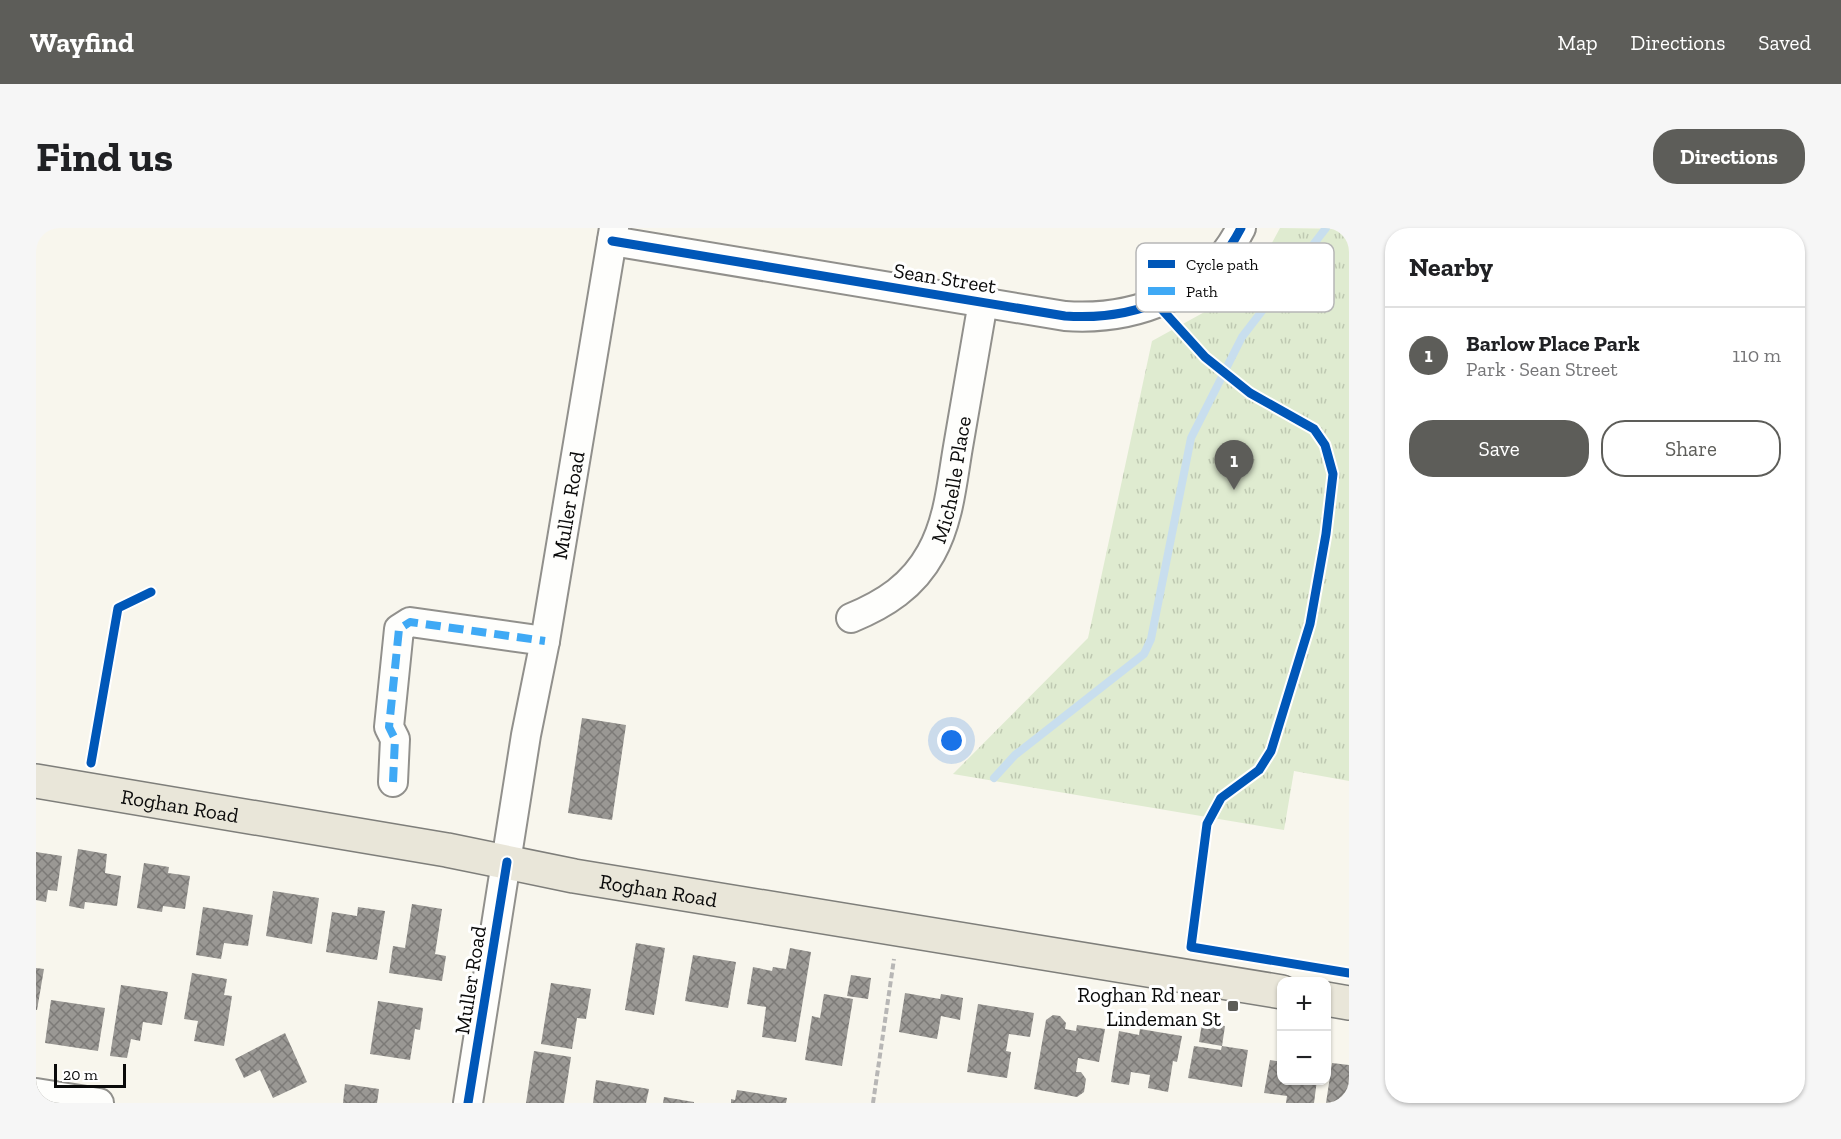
<!DOCTYPE html>
<meta charset="utf-8">
<style>
body{margin:0;font-family:"Zilla Slab",serif;background:#f6f6f6;color:#202124}
.controls{position:absolute;right:18px;bottom:18px;display:grid;overflow:hidden;border-radius:12px;box-shadow:0 2px 4px #0004}
.controls button{width:54px;height:54px;display:grid;place-items:center;padding:0;border:0;border-bottom:2px solid #e0e0e0;background:#fff;color:#202124;font:30px sans-serif}
.scale{position:absolute;left:18px;bottom:15px;width:72px;box-sizing:border-box;padding-left:6px;border:3px solid #0a0a0a;border-top:0;font-size:16px;line-height:21px;white-space:nowrap;color:#0a0a0a;-webkit-text-stroke:4px #fff;paint-order:stroke}
.you{position:absolute;left:916px;top:513px;width:21px;height:21px;margin:-15px;border:4px solid #fff;border-radius:50%;background:#1a73e8;box-shadow:0 0 0 9px #1a73e833}
.badge{display:grid;place-items:center;width:39px;height:39px;border-radius:50%;background:#5d5d59;color:#fff;font-size:20px;font-weight:700}
.pin{position:absolute;translate:-50% -50px;filter:drop-shadow(0 2px 3px #0008)}
.pin::after{content:'';position:absolute;top:32px;width:21px;height:18px;background:inherit;clip-path:polygon(0 0,100% 0,50% 100%)}
.list{margin:0;padding:0;list-style:none}
h2{display:flex;justify-content:space-between;align-items:center;height:78px;margin:0;padding:0 24px;font-size:26px}
h2 small{font-size:20px;font-weight:400;color:#757577}
.list li{display:grid;grid-template-columns:39px 1fr auto;gap:18px;align-items:center;box-sizing:border-box;height:96px;padding:0 24px;border-top:2px solid #e0e0e0}
.list b{display:block;font-size:22px;white-space:nowrap}
.list p{margin:0;font-size:20px;white-space:nowrap;color:#757577}
.list em{font-size:20px;font-style:normal;color:#757577}
.actions{display:flex;gap:12px;padding:18px 24px}
.actions a{flex:1;padding:14px 0;border:2px solid #5d5d59;border-radius:24px;text-align:center;font-size:21px;color:#5d5d59}
.actions .main{background:#5d5d59;color:#fff}
.map{position:relative;flex:none;width:1313px;height:875px;overflow:hidden;border-radius:24px}
header{display:flex;align-items:center;gap:36px;box-sizing:border-box;height:84px;padding:0 30px;background:#5d5d59;color:#fff}
header strong{font-size:28px}
nav{display:flex;gap:33px;margin-inline-start:auto;font-size:21px}
.intro{display:flex;align-items:center;justify-content:space-between;box-sizing:border-box;height:144px;padding:0 36px}
h1{margin:0;font-size:42px}
.button{padding:15px 27px;border-radius:24px;background:#5d5d59;color:#fff;font-size:21px;font-weight:700}
main{display:flex;gap:36px;padding:0 36px}
aside{flex:1;background:#fff;border-radius:24px;box-shadow:0 2px 4px #0004}
.map>svg:first-child{display:block}
.grass{fill:url(#grass-tufts)}
.lines{fill:none;stroke-linecap:round;stroke-linejoin:round}
.stream{stroke:#c8deee;stroke-width:8}
.building{fill:url(#building-cross-hatch)}
.minor-casing{stroke:#91908c;stroke-width:32}
.major-casing{stroke:#7e7e7a;stroke-width:36}
.path{stroke:#b7b6b5;stroke-width:4;stroke-dasharray:6 3;stroke-linecap:butt}
.minor{stroke:#fefefc;stroke-width:28}
.major{stroke:#e9e6d9;stroke-width:33}
.quiet{stroke:#3fa9f5;stroke-width:8;stroke-dasharray:15 8;stroke-linecap:butt}
.cycleway-casing{stroke:#fff;stroke-width:13}
.cycleway{stroke:#0057b8;stroke-width:9}
.poi-dot{fill:#5d5d59;stroke:#fff;stroke-width:2}
.labels{text-anchor:middle;dominant-baseline:central;stroke-width:6;stroke-linejoin:round;paint-order:stroke}
.street-label{font-size:21px;fill:#0a0a0a;stroke:#fff}
.poi-label{font-size:21px;fill:#0a0a0a;stroke:#fff;text-anchor:end}
.key{fill:#fff;stroke:#b6b6b6;stroke-width:1.5}
.key-label{font-size:16px;fill:#0a0a0a}
</style>
<header>
<strong>Wayfind</strong>
<nav><a>Map</a><a>Directions</a><a>Saved</a></nav>
</header>
<div class="intro"><h1>Find us</h1><a class="button">Directions</a></div>
<main>
<div class="map">
<svg width="1313" height="875" viewBox="0 0 1313 875">
<defs>
<pattern id="grass-tufts" width="24" height="20" patternUnits="userSpaceOnUse" patternTransform="scale(1.5)"><rect width="24" height="20" fill="#dfebd0"/><path d="M3 7l-1-3M5 7V3M7 7l1-3M15 17l-1-3M17 17v-4M19 17l1-3" fill="none" stroke="#bec8b1"/></pattern>
<pattern id="building-cross-hatch" width="8" height="8" patternUnits="userSpaceOnUse" patternTransform="scale(1.5)"><rect width="8" height="8" fill="#9a9894"/><path d="M0 0l8 8M0 8l8-8" fill="none" stroke="#7c7a77"/></pattern>
</defs>
<rect width="100%" height="100%" fill="#f8f6ed"/>
<path class="grass" d="M1244 0 1313 1V553L1258 543 1248 602 917 546 1052 410 1116 113 1183 76 1230 26Z"/>
<g class="lines">
<path class="stream" d="M958 550 979 527 1108 426 1115 411 1155 210 1206 109 1290 0"/>
</g>
<path class="building" d="M546 490 590 497 576 592 532 585Z
M42 621 71 626 69 645 85 648 81 678 49 674 48 681 33 678Z
M0 624 26 628 21 663 12 662 10 674 0 672Z
M108 635 133 639 132 645 154 648 149 681 127 678 126 684 101 680Z
M237 663 283 670 276 716 230 708Z
M376 676 406 681 399 726 410 728 406 753 353 745 357 718 369 720Z
M167 679 217 687 212 718 188 715 185 731 160 727Z
M322 679 349 683 341 732 290 724 296 684 321 688Z
M600 715 629 720 618 787 589 782Z
M754 720 775 724 760 814 726 809 730 779 711 776 717 739 736 743 737 739 750 741Z
M657 727 700 734 692 780 649 773Z
M0 740 8 741 1 782H0Z
M156 745 191 751 188 767 196 768 188 818 158 813 162 793 148 791Z
M815 747 835 750 832 771 811 768Z
M515 755 555 761 550 791 541 790 536 821 505 816Z
M85 757 132 764 126 797 107 794 104 813 95 811 91 830 74 828Z
M869 765 904 771 905 766 927 770 924 792 905 788 901 811 863 804Z
M788 766 817 771 806 838 769 832 776 788 784 790Z
M15 772 69 780 62 823 9 815Z
M342 773 387 780 384 802 379 801 374 832 334 826Z
M942 776 998 785 994 809 973 806 970 823 975 824 971 850 931 844Z
M1017 787 1024 788 1030 795 1029 801 1040 803 1041 797 1069 801 1063 834 1042 830 1040 844H1045L1050 851 1048 864 1041 869 998 861 1010 792Z
M1166 795 1189 798 1186 818 1163 814Z
M1104 801 1146 808 1141 834 1137 833 1132 864 1112 860 1114 847 1095 844 1093 857 1075 854 1083 803 1103 807Z
M249 805 271 854 237 870 224 842 208 850 199 831Z
M1158 818 1185 822 1186 818 1212 822 1206 859 1152 850Z
M498 823 535 829 528 875H490Z
M1234 832 1246 834V852H1281L1278 875H1250L1251 868 1228 865Z
M1296 835 1313 837V875H1290Z
M560 852 613 861 610 875H557Z
M309 856 343 861 341 875H307Z
M701 862 751 870 750 875H695V871L699 872Z
M628 869 658 874V875H627Z"/>
<g class="lines">
<defs>
<g id="minor">
<path d="M576 13 1029 88C1099 93 1172 66 1205 0"/>
<path id="s1" d="M815 390C849 376 877 358 895 325 913 293 916 254 922 219 930 171 939 122 947 74"/>
<path d="M357 554 359 511 353 499 363 401 374 394 509 413"/>
<path d="M0 865 63 875"/>
<path id="s2" d="M432 875 490 507 509 413 578 0"/>
</g>
<g id="major">
<path id="s3" d="M0 553 411 622 538 648 1246 764"/>
<path d="M1290 771 1313 775"/>
</g>
</defs>
<use href="#minor" class="minor-casing"/>
<use href="#major" class="major-casing"/>
<path class="path" d="M837 875 858 731"/>
<use href="#minor" class="minor"/>
<use href="#major" class="major"/>
<path class="quiet" d="M357 554 359 511 353 499 363 401 374 394 509 413"/>
<defs>
<path id="cycleway" d="M576 13 1029 88C1099 93 1172 66 1205 0
M1121 76 1169 129 1214 165 1278 201 1289 217 1297 246 1290 306 1274 396 1235 523 1223 542 1185 570 1171 596 1155 719 1313 745
M55 535 82 380 115 364
M432 875 471 634"/>
</defs>
<use href="#cycleway" class="cycleway-casing"/>
<use href="#cycleway" class="cycleway"/>
</g>
<rect class="poi-dot" x="1191" y="772" width="12" height="12" rx="3"/>
<g class="labels">
<g class="street-label">
<text transform="translate(909 50) rotate(9)">Sean Street</text>
<text stroke="none"><textPath href="#s1" startOffset="182">Michelle Place</textPath></text>
<text stroke="none"><textPath href="#s2" startOffset="606">Muller Road</textPath></text>
<text stroke="none"><textPath href="#s3" startOffset="146">Roghan Road</textPath></text>
<text stroke="none"><textPath href="#s3" startOffset="632">Roghan Road</textPath></text>
<text transform="translate(434 752) rotate(-81)">Muller Road</text>
</g>
<g class="poi-label">
<text x="1185" y="766">Roghan Rd near<tspan x="1185" dy="24">Lindeman St</tspan></text>
</g>
</g>
<rect x="1100" y="15" width="198" height="69" rx="9" class="key"/>
<rect x="1112" y="32" width="27" height="8" fill="#0057b8"/>
<rect x="1112" y="59" width="27" height="8" fill="#3fa9f5"/>
<g class="key-label">
<text x="1150" y="42">Cycle path</text>
<text x="1150" y="69">Path</text>
</g>
</svg>
<div class="controls">
<button>+</button>
<button>−</button>
</div>
<div class="scale">20 m</div>
<div class="you"></div>
<div class="pin badge" style="left:1198px;top:262px">1</div>
</div>
<aside>
<h2>Nearby<small></small></h2>
<ul class="list">
<li><span class="badge">1</span><div><b>Barlow Place Park</b><p>Park · Sean Street</p></div><em>110 m</em></li>
</ul>
<div class="actions"><a class="main">Save</a><a>Share</a></div>
</aside>
</main>
